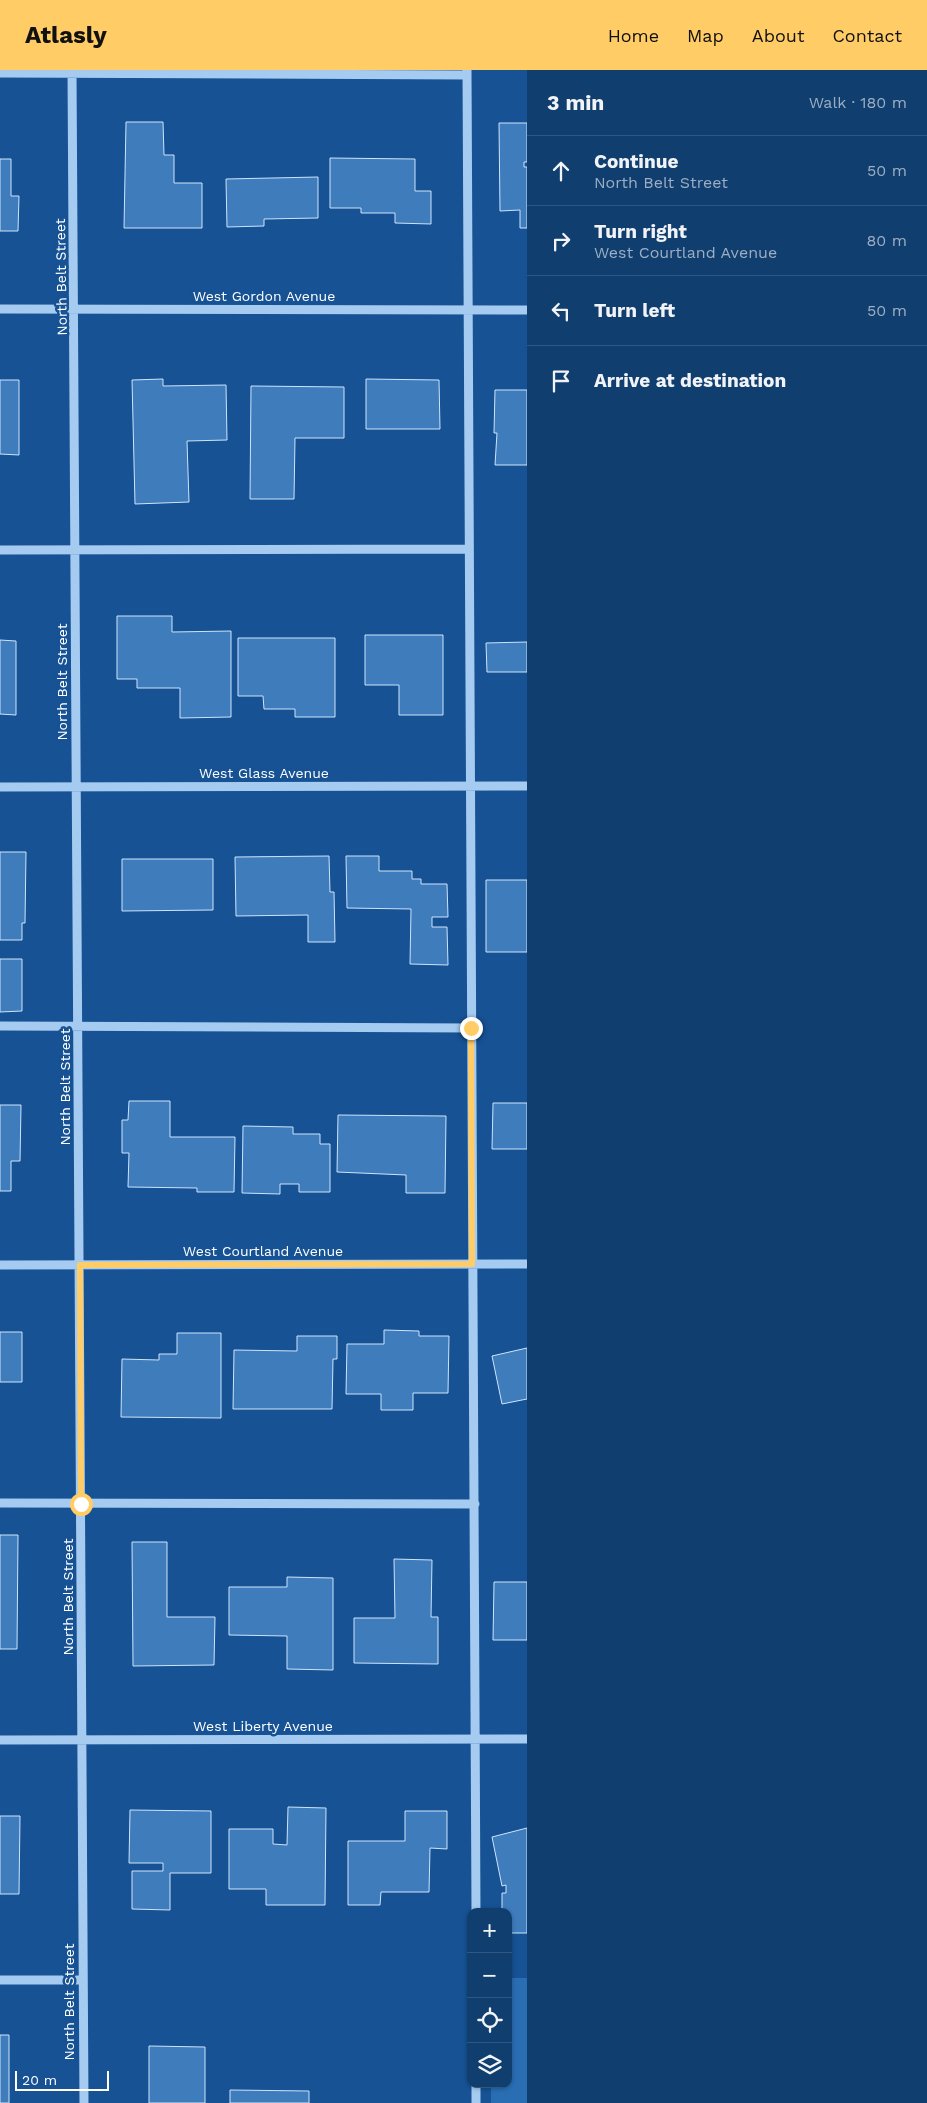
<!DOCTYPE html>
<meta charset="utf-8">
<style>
body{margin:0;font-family:"Work Sans",sans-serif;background:#194574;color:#f1f3f6}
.controls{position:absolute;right:15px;bottom:15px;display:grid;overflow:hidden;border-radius:10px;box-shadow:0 1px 4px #0004}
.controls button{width:45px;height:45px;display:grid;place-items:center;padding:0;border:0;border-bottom:1px solid #305782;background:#103e6f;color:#f1f3f6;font:25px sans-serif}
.scale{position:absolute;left:15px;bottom:12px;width:94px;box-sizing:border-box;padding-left:5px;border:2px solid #fff;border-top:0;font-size:14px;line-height:18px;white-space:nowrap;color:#fff;-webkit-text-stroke:4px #165294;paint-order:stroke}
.stop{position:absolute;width:15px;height:15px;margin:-11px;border:4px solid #fc6;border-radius:50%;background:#fff}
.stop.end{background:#fc6;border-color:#fff;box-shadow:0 1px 5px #0008}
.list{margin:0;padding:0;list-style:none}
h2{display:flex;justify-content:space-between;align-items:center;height:65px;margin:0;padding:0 20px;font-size:21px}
h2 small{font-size:16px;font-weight:400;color:#9caec3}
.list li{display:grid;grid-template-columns:32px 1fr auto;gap:15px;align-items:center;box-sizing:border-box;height:70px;padding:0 20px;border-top:1px solid #305782}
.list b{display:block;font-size:19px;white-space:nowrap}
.list p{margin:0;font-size:16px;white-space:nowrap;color:#9caec3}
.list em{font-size:16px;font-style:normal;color:#9caec3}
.icon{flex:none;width:28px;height:28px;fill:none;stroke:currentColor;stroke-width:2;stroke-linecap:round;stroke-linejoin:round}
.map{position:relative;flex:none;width:527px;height:2033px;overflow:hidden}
header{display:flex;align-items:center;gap:30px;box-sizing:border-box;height:70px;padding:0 25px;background:#fc6;color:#111}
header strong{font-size:24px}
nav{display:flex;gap:28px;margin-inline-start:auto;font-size:18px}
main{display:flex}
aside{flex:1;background:#103e6f}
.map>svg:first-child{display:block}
.green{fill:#296db2}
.building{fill:#3f7cbb;stroke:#cde4fc}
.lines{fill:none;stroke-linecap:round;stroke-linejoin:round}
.minor{stroke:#a6cbf1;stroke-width:9}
.route{stroke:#fc6;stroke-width:6}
.labels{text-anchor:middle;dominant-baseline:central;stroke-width:5;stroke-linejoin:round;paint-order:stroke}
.street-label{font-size:14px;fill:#fff;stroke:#165294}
</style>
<header>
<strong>Atlasly</strong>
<nav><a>Home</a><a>Map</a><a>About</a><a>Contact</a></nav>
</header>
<main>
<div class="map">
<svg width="527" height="2033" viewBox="0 0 527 2033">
<rect width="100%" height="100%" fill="#165294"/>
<path class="green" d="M508 1908H527V2033H491V2014H508Z"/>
<path class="building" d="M126 52H163L164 85H174V113H202V158H124Z
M499 53H527V92H524V97H527V158H520V140L500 141Z
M330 88 415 89V121H431V154L395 153V143H361V138H330Z
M0 89H11V126H19L18 161H0Z
M318 107V148L264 149V156L227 157 226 109Z
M163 309V316L226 315 227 370 187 371 189 432 135 434 132 310Z
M366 309 439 310 440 359H366Z
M0 310H19V385L0 384Z
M251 316 344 317V368H295L294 429H250Z
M495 320H527V395H495L497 363H494Z
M117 546H172V562L231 561V647L180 648V618H137V609H117Z
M365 565H443V645H399V615H365Z
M238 568H335V647H295V639H264L263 626H238Z
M0 570 16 571V645L0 644Z
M527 572V602H487L486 573Z
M0 782H26L25 853H22V870H0Z
M329 786 330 822H334L335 872H308V845L236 846 235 787Z
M346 786H379V801H412V809H421V814H447L448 847H432V857H447L448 895 410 894 411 839 347 838Z
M122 789H213V840L122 841Z
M486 810H527V882H486Z
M0 889H22V941L0 942Z
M129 1031H170V1067H235L234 1122H197V1118L128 1117 129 1083H122V1050H128Z
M493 1033H527V1079H492Z
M0 1035H21L20 1091H11V1121H0Z
M338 1045 446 1046 445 1123H406V1105L337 1102Z
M243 1056 293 1057V1064H320V1074H330V1122H299V1114H280V1124L242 1123Z
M384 1260 419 1261V1266H449L448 1323H413V1340H381V1324H346L347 1274H384Z
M0 1262H22V1312H0Z
M177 1263H221V1348L121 1347 122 1289 159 1290V1284H177Z
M297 1266H337V1289H333L332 1339H233L234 1280 297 1281Z
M527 1278V1329L502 1334 492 1286Z
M0 1465H18L17 1579H0Z
M132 1472H167V1547H215L214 1595 133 1596Z
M394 1489 432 1490 431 1547H438V1594L354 1593V1548H395Z
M287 1507 333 1508V1600L287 1599V1566L229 1565V1517H287Z
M494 1512H527V1570H493Z
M288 1737 326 1738 325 1835H266V1819H229V1759H273V1774L287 1775Z
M130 1740 211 1741V1803H170V1840L132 1839V1801H163V1793H129Z
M405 1741H447V1779L430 1778 429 1822H381L380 1835H348V1771H405Z
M0 1746H20L19 1824H0Z
M527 1758V1863H508V1842H502V1823H506V1815L502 1816 492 1767Z
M0 1965H9V2033H0Z
M149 1976 205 1977V2033H149Z
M230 2020 309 2021V2033H230Z"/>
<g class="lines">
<path class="minor" d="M72 0 84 2033
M467 0 476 1842
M0 3 467 5
M0 239 527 240
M0 480 468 479
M0 717 527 716
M0 956 471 958
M0 1195 527 1194
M0 1433 475 1434
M0 1670 527 1669
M0 1910H83
M476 2014V2033"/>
</g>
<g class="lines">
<path class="route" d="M81 1434 80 1195 472 1194 471 958"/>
</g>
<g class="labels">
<g class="street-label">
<text transform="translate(61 207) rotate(-91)">North Belt Street</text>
<text x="264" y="226">West Gordon Avenue</text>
<text transform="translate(62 612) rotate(-90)">North Belt Street</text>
<text x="264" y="703">West Glass Avenue</text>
<text transform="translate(65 1017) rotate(-90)">North Belt Street</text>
<text x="263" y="1181">West Courtland Avenue</text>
<text transform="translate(68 1527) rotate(-90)">North Belt Street</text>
<text x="263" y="1656">West Liberty Avenue</text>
<text transform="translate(69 1932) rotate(-90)">North Belt Street</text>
</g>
</g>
</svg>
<div class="controls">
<button>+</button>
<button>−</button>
<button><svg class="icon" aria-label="locate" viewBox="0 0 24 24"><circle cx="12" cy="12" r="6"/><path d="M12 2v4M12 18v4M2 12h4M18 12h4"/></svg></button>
<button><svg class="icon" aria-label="layers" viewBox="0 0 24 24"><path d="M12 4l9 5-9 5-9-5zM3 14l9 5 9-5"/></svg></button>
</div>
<div class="scale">20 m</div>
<div class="stop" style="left:81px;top:1434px"></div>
<div class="stop end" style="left:471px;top:958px"></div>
</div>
<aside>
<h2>3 min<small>Walk · 180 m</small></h2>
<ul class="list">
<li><svg class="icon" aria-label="ahead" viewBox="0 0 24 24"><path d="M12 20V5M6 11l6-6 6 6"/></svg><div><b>Continue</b><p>North Belt Street</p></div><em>50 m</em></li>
<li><svg class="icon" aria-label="right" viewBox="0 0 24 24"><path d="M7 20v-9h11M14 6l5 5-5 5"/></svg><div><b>Turn right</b><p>West Courtland Avenue</p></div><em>80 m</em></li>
<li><svg class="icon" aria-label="left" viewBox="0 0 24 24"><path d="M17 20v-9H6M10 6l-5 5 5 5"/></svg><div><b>Turn left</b></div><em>50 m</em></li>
<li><svg class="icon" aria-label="arrive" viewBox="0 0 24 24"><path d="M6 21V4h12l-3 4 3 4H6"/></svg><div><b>Arrive at destination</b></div></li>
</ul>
</aside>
</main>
